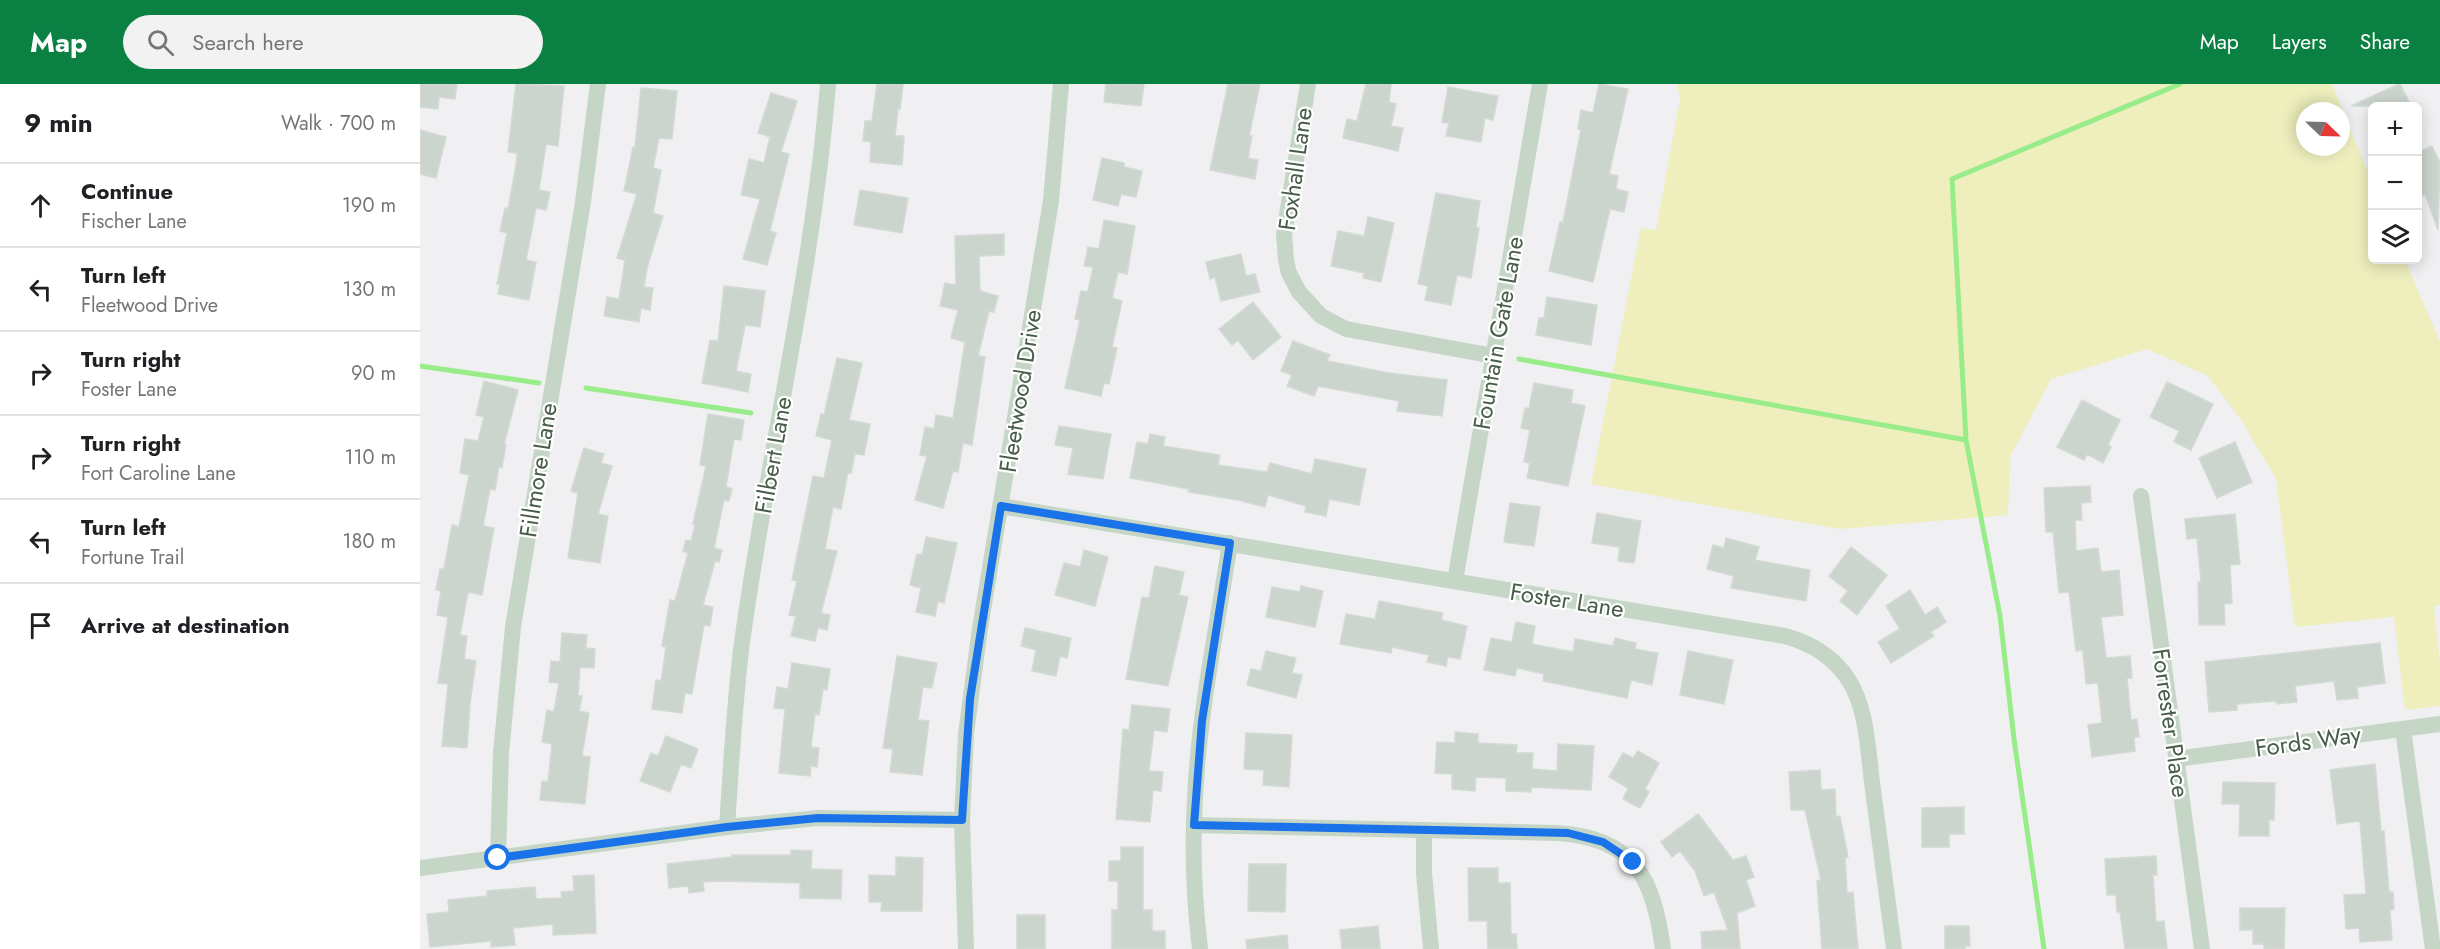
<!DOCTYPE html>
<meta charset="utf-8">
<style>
body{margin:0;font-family:Jost,sans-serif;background:#f2f2f2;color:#202124}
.controls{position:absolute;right:18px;top:18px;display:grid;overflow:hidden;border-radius:9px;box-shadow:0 3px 15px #0003}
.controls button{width:54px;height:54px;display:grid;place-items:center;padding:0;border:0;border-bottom:2px solid #e0e0e0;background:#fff;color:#202124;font:30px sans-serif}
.compass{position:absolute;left:1876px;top:18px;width:54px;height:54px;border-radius:50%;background:#fff;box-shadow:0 3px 15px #0003;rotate:113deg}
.stop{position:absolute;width:18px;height:18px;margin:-14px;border:4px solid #1a73e8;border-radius:50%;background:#fff}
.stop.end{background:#1a73e8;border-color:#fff;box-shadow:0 2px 6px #0008}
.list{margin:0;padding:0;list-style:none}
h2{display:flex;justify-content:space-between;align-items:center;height:78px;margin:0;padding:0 24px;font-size:26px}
h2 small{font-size:20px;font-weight:400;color:#757577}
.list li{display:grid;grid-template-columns:39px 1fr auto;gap:18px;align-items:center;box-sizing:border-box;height:84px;padding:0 24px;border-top:2px solid #e0e0e0}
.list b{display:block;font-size:22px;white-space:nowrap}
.list p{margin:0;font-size:20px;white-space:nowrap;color:#757577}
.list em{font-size:20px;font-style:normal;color:#757577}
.icon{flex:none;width:33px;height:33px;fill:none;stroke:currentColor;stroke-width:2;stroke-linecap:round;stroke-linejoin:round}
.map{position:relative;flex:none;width:2020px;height:865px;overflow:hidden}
header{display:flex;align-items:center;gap:36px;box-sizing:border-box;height:84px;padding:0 30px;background:#0b8043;color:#fff}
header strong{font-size:28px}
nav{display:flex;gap:33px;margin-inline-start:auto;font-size:21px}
.search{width:420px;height:54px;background:#f2f2f2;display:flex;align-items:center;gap:15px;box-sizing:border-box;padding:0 21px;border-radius:33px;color:#757577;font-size:22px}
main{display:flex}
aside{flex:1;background:#fff}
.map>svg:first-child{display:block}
.green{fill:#eeefbd;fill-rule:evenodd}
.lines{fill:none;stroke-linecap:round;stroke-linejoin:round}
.stream{stroke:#99ec8a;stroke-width:5}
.building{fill:#ccd4ce;stroke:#d3dad5;stroke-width:1.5}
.minor{stroke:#c5d6c7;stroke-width:16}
.route{stroke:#1a73e8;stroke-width:8}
.labels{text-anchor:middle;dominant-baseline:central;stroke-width:4.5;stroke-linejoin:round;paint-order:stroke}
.street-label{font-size:24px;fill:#475c49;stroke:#fff}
</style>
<header>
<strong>Map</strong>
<div class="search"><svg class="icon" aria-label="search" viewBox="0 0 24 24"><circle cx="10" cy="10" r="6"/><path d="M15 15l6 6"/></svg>Search here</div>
<nav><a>Map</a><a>Layers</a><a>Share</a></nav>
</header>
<main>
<aside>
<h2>9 min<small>Walk · 700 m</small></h2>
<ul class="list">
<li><svg class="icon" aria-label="ahead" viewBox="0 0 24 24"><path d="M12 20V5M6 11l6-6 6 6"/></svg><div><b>Continue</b><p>Fischer Lane</p></div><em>190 m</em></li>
<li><svg class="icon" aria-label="left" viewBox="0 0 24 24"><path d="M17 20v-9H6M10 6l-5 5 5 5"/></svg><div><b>Turn left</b><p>Fleetwood Drive</p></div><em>130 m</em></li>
<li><svg class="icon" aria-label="right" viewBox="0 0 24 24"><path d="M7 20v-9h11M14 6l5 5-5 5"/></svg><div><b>Turn right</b><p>Foster Lane</p></div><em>90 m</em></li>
<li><svg class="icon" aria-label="right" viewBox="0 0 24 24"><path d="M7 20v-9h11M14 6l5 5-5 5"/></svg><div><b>Turn right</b><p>Fort Caroline Lane</p></div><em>110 m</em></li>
<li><svg class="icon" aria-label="left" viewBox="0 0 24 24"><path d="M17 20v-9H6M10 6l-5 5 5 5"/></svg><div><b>Turn left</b><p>Fortune Trail</p></div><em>180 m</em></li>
<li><svg class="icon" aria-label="arrive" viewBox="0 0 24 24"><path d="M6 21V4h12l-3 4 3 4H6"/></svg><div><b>Arrive at destination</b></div></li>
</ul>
</aside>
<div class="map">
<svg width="2020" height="865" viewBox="0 0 2020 865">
<rect width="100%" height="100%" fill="#f0eff1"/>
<path class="green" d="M1257 0H1912L1952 98V176H1985L2020 258V521L2014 522 2020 579V622L1985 626 1974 533 1875 543 1856 395 1821 336 1788 292 1727 265 1631 295 1590 373 1588 431 1419 445 1171 400 1221 144 1236 146 1260 15ZM1885 27H1921V63H1885Z"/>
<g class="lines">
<path class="stream" d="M1099 275 1546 356
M0 282 119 299
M166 304 331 329
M1624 865 1594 655 1580 532 1546 356 1532 95 1760 0"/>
</g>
<path class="building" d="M0 0H37L35 15 19 13 18 25 0 23Z
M96 0 144 2 138 62 126 60 119 106 130 108 126 126 116 124 106 176 116 178 109 216 78 210 80 200H77L87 149 80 147 85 124 88 125 96 82 97 69 88 68Z
M457 0H483L480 25H478L475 52H484L482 81 450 78 451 58 443 57 445 37H452Z
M686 0H724L721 22 684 18Z
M808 0H840L829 52H832L828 74 838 76 835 95 790 86Z
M946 0H971L969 18 976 20 971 42 983 44 978 67 923 54 927 35 937 37Z
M1179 0 1208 5 1189 90 1198 92 1196 105 1208 108 1204 128 1190 125 1173 198 1129 187 1140 138H1143L1161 46 1158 45 1161 26 1173 29Z
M1980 0 1991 22H1931L1979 0Z
M1028 3 1078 12 1073 36 1065 34 1061 58 1026 52 1029 39 1022 38Z
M221 4 257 7 252 55 239 54 233 84 241 86 233 129 243 132 227 184 224 203 233 204 230 226 221 224 219 238 184 232 187 213 199 215 205 176 197 174 217 110 204 107 213 63 215 64Z
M351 9 377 17 361 68 369 70 350 147 356 149 347 181 323 175 340 115 321 111 329 75 344 79 350 53 338 49Z
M0 46 26 53 16 94 0 90Z
M2012 62 2020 78 2018 146 2005 110 1998 113V68Z
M682 74 704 79V83L722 87 716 113 701 110 698 122 673 116Z
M440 106 488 114 482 149 434 141Z
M1016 109 1060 117 1056 143 1059 144 1051 194 1037 191 1031 221 1005 216 1008 202 998 200Z
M948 133 974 139 961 198 943 194 944 189 911 182 918 147 944 152Z
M684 136 715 142 707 190 698 188 692 214 702 217 692 263 697 264 689 300 684 299 681 312 645 304 660 236 655 235 661 207 668 208 673 183 664 182 668 163 679 165Z
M584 150V171L559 172 560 207 578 212 574 228 569 227 558 272 565 273 552 361 543 359 538 388 533 387 523 424 495 416 507 372 500 371 505 343 514 345 516 331 533 334 545 258 531 254 538 226 520 222 525 199 536 201 535 152Z
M821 170 826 192 835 190 840 208 801 217 795 193 790 195 786 178Z
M304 202 345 207 340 243 325 241 316 287 331 290 328 308 282 299 290 256 298 257Z
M1127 213 1177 221 1171 261 1116 251 1119 234H1124Z
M833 218 861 253 833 276 818 256 812 261 799 245Z
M873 257 910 271 907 277 969 289 1027 296 1022 332 977 327 979 317 898 302 894 312 867 302 872 291 861 287Z
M417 274 442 279 429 336 450 340 444 371 435 370 431 389 428 388 421 425 413 423 405 465 417 467 401 529 410 531 407 546 398 544 395 557 371 552 376 532 369 531 377 497 372 496 393 392 404 394 412 356 396 352 401 330 404 331Z
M64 297 98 306 84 361H86L82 383 79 382 75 406 70 405 63 442 74 444 62 511 48 508 40 551 47 552 44 575 56 577 50 619 47 664 22 662 28 600 18 599 28 533 17 531 21 507 16 506 20 485H24L32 441 39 443 49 391 40 389 45 355 58 357 64 333 56 331Z
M1747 298 1793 320 1771 366 1754 358 1759 347 1730 333Z
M1114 299 1153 306 1151 319 1165 322 1148 402 1107 394 1110 379 1104 378 1110 346 1101 344 1105 324 1109 325Z
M1662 316 1700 336 1688 361 1691 363 1683 379 1667 370 1664 376 1637 363Z
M288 330 324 336 321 356 314 355 306 403 312 405 309 417 304 416 294 464 302 466 299 478 295 477 283 521 293 523 290 542 284 541 272 610 265 609 262 629 232 625 236 596 241 597 246 563 242 562 250 516 255 517 268 469 263 467 266 456 271 457 275 441 273 440 286 382 280 381Z
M639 342 691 350 683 395 648 390 653 364 635 361Z
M730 350 745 353 743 362 800 371 798 381 847 388 850 379 892 390 895 375 946 385 939 421 909 415 906 432 885 428 886 422 848 411 845 423 818 416 768 408 769 405 710 394 717 358 728 360Z
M1815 358 1832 398 1797 414 1779 374Z
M164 364 184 370 181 379 192 382 178 430 188 432 180 479 148 474 158 409 151 407Z
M1670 402 1671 418 1661 419 1662 436H1655L1656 467 1678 464 1681 488 1699 486 1703 531 1681 533 1686 574 1710 572 1712 594H1707L1711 636 1717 635 1719 653H1714L1715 667 1672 673 1668 641 1682 639 1678 599 1666 600 1663 566 1656 567 1649 508 1639 509 1633 448H1626L1624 404Z
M1090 419 1120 423 1114 462 1084 458Z
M1177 429 1221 437 1214 479 1198 477 1200 463 1172 459Z
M1815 430 1820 480 1810 481 1812 519 1804 520 1805 541H1779L1778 498H1781L1777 454 1767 455 1765 435Z
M506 453 537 459 524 519 518 517 515 532 496 528 501 504 490 501 497 470 502 471Z
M1306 454 1339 463 1335 476 1390 486 1386 517 1311 504 1314 492 1287 485 1293 461 1304 464Z
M1431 463 1467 491 1437 531 1420 517 1428 507 1409 492Z
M664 466 688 473 675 522 635 511 644 479 660 483Z
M735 482 764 488 759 511 768 513 748 602 706 595 722 513 729 514Z
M881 502 903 507 895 543 846 533 852 503 880 508Z
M1490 506 1505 531 1517 523 1526 538 1511 548 1514 552 1471 579 1458 558 1480 545 1466 522Z
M959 517 1023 529 1021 536 1047 542 1040 575 1028 573 1026 582 1007 578 1009 571 972 563 971 569 920 560 926 530 955 535Z
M1096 538 1115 542 1112 560 1153 568 1155 555 1193 562 1195 554 1216 559 1215 565 1238 569 1232 601 1211 596 1207 614 1123 597 1124 590 1097 584 1095 592 1064 586 1071 554 1092 558Z
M605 544 651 554 647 574 640 572 636 592 612 587 616 566 601 562Z
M142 549 167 551 166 564 175 565 174 584 160 583 158 612H162L159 627 169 629 162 672 170 673 165 720 120 716 122 697 128 698 132 660 122 658 127 626 134 628 139 599 129 598 131 577 140 578Z
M1960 559 1965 599 1937 603 1938 614 1917 616 1914 597 1875 602 1877 618 1856 620V617L1817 620V626L1789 628 1785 578Z
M846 567 876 574 872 589 882 591 876 614 827 601 831 585 841 587Z
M1268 567 1313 576 1304 620 1260 611Z
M477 572 517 579 512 604 503 603 498 636 509 637 502 691 470 688 473 665 463 664Z
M372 579 410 585 407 606 403 605 399 631 395 630 391 663 399 664 397 683 391 682 390 692 359 689 365 625 354 624 357 603 368 605Z
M712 621 750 625 747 648 734 646 729 687 743 688 741 707 733 706 730 738 696 735 703 645 709 646Z
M1035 648 1058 650V659L1097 661 1096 669H1113L1112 685 1137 687 1138 660 1174 662 1171 706 1111 703V708L1086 707V694L1056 693 1055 707 1032 705V690L1015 689 1017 658 1035 659Z
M826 649 872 651 869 703 843 701 844 686 824 685Z
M246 652 278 665 271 684 261 680 250 708 220 697 231 669 238 672Z
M1218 667 1239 679 1225 705 1229 708 1220 724 1203 715 1208 704 1189 693 1203 669 1213 674Z
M1955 680 1961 747H1964L1969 808H1973L1974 825 1970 826 1972 856 1940 858 1939 844 1926 845 1924 811 1946 810 1940 737 1917 740 1910 686Z
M1400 686 1401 706 1415 705 1416 733 1420 732 1428 773 1425 774 1427 809 1433 808 1438 865H1402L1397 797 1401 796 1385 726H1371L1369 688Z
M1803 698 1855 699 1854 736H1849V752H1819L1820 720H1802Z
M1544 723V750H1529V763H1502V724Z
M1278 730 1313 776 1326 772 1334 793 1326 796 1335 822 1317 829 1320 865H1282L1281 848 1308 846 1294 808 1284 812 1275 787 1260 767 1252 773 1241 758Z
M701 763H723V826H732V847H745V865H692V826H698V797H689V777H701Z
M371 766 392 767 391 785 422 786 421 815 380 814V799L298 797 283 798 284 807 269 809 268 802 249 804 247 780 312 773V771H371Z
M1736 772 1737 791H1733L1736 838 1744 837 1747 865H1705L1700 828H1697L1696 811H1687L1685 775Z
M476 773 503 774 502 827H461L462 818H449V791L476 792Z
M829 780H866L865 828 828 827Z
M1048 784H1078V799H1090L1091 850H1096L1097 865H1068L1067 837H1049Z
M174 791 176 849 133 851V840L93 844 95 861 71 863V857L10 863 7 830 29 828 28 816 67 812V807L115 803 116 815 142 814 141 808 154 807 153 792Z
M1820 824H1865L1864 865H1844V860H1833V846H1820Z
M597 831H625V865H597Z
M958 842 960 865H922L920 846Z
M1525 842H1549L1550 862H1545V865H1525Z
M867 851 868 865H827L826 856Z"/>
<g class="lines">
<path class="minor" d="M888 0 864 150 866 176 869 189 879 208 901 232 926 245 1074 272
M1721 412 1782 865
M581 422 1365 552C1390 559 1413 572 1428 595 1448 625 1448 671 1453 706 1460 759 1467 812 1474 865
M1035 497 1120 0
M1983 645 2013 865
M1756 675 2020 640
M774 741 1136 749C1215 753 1233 794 1243 865
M307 743C311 684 314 625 321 566 346 377 393 190 408 0
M1004 746V789L1011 865
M78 773 81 669 93 543 163 118 178 0
M0 784 307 743 398 734 542 736
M546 865 542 736 546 650 560 544 631 117 641 0
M780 865C774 815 772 764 775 714 779 628 797 543 810 459"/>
</g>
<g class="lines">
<path class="route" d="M78 774 307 743 398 734 542 736 550 615 581 422 810 459 782 637 774 741 1148 749 1183 758 1213 778"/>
</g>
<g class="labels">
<g class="street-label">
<text transform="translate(875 85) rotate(-82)">Foxhall Lane</text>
<text transform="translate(1078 249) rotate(-80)">Fountain Gate Lane</text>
<text transform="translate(600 307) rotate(-81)">Fleetwood Drive</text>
<text transform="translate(353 371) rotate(-80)">Filbert Lane</text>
<text transform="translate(118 386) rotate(-81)">Fillmore Lane</text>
<text transform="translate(1147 516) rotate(9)">Foster Lane</text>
<text transform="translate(1751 639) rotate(82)">Forrester Place</text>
<text transform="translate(1888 657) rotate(-8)">Fords Way</text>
</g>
</g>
</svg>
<div class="controls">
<button>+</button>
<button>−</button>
<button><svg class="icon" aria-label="layers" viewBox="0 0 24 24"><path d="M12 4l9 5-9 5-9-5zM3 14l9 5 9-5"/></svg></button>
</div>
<svg class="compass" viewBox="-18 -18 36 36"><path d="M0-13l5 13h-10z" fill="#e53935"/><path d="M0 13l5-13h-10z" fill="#757577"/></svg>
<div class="stop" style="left:78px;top:774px"></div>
<div class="stop end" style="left:1213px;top:778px"></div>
</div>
</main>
